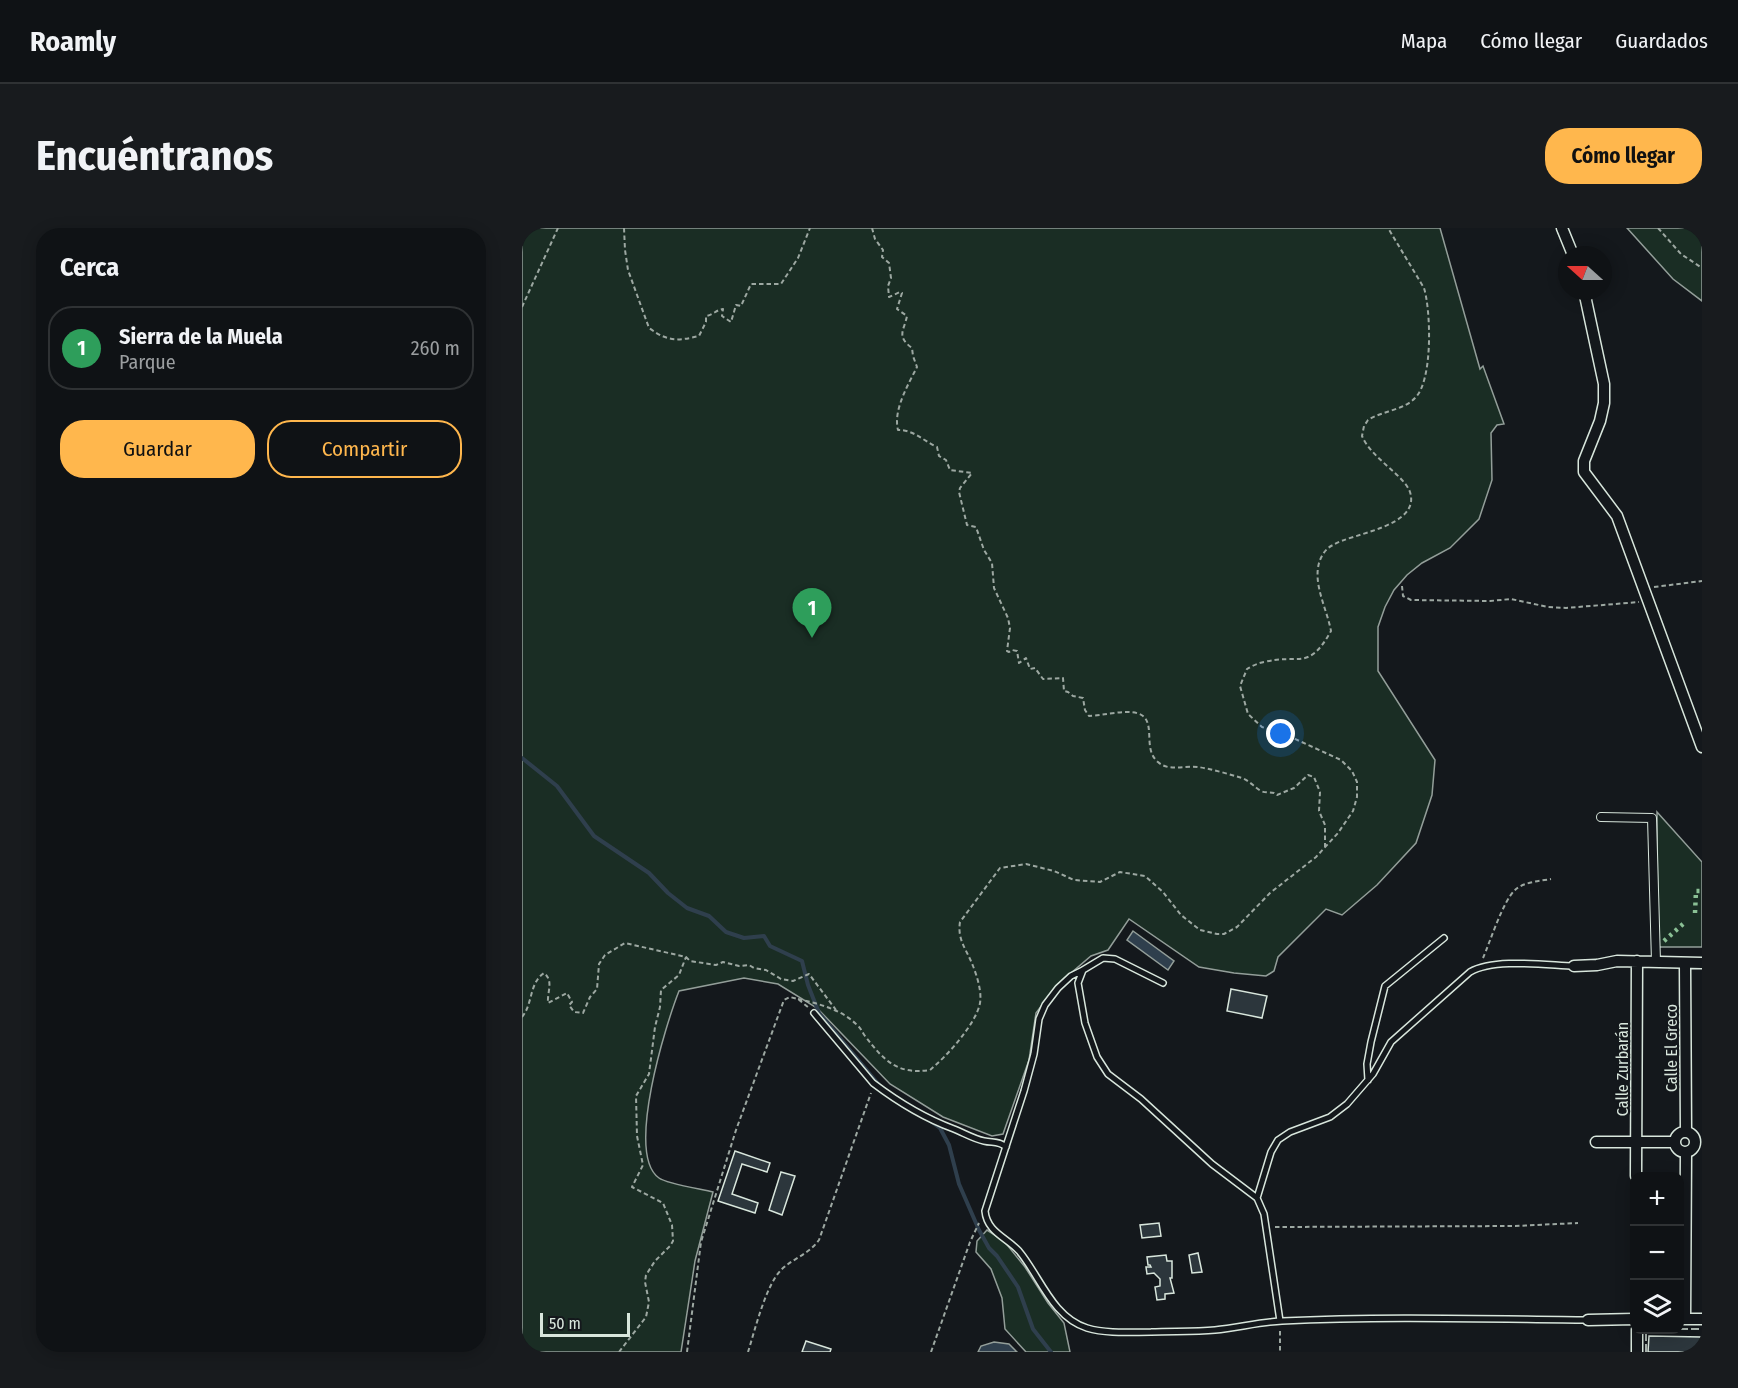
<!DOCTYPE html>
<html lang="es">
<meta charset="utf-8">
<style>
body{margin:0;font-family:"Fira Sans Condensed",sans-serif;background:#181b1e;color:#f1f3f6}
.controls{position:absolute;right:18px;bottom:18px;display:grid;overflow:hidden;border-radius:12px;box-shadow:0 3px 15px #0003}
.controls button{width:54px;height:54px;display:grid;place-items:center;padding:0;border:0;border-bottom:2px solid #2f3234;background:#0f1215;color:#f1f3f6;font:30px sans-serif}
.compass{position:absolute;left:1036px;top:18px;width:54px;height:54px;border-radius:50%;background:#0f1215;box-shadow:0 3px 15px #0003;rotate:291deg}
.scale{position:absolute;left:18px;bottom:15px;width:90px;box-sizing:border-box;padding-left:6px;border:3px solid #d8e6dc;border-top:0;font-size:16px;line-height:21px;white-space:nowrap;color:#d8e6dc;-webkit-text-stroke:4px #14181c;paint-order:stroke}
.you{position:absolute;left:759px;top:506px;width:21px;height:21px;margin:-15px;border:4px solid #fff;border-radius:50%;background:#1a73e8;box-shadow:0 0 0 9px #1a73e833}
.badge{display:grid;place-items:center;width:39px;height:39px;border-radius:50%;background:#ffb74d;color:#fff;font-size:20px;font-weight:700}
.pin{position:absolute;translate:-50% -50px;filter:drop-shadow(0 2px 3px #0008)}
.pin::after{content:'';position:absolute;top:32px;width:21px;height:18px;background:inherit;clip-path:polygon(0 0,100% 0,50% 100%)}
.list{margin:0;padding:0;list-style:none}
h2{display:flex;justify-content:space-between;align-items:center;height:78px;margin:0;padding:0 24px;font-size:26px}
h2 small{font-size:20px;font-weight:400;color:#9b9ea0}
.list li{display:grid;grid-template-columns:39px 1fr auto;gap:18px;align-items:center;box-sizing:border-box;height:84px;margin:0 12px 12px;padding:0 12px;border:2px solid #2f3234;border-radius:24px}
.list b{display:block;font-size:22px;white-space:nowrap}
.list p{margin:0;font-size:20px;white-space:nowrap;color:#9b9ea0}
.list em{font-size:20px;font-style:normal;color:#9b9ea0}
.actions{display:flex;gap:12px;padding:18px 24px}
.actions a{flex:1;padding:14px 0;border:2px solid #ffb74d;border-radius:24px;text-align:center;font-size:21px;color:#ffb74d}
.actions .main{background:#ffb74d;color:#111}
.icon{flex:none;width:33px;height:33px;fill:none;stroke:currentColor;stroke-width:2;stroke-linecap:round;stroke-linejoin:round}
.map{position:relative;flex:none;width:1180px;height:1124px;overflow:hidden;border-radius:24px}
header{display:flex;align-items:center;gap:36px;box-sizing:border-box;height:84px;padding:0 30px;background:#0f1215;border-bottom:2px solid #2f3234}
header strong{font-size:28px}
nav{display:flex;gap:33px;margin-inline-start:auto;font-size:21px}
.intro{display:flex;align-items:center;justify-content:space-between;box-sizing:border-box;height:144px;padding:0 36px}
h1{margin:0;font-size:42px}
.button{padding:15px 27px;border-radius:24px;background:#ffb74d;color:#111;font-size:21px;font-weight:700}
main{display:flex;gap:36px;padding:0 36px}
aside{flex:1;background:#0f1215;border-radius:24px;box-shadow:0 3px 15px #0003}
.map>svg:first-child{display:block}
.green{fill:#1a2d24;stroke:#939e99;stroke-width:1.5}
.water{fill:#2f3f4d;stroke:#939e99;stroke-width:1.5}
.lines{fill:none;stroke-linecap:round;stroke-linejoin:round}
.stream{stroke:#2f3f4d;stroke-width:4}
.building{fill:#2c363c;stroke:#d8e6dc;stroke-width:1.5}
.service-casing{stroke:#d8e6dc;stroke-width:8}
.pedestrian-casing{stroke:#d8e6dc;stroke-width:10}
.minor-casing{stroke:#d8e6dc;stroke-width:13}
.path{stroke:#9da8a2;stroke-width:2;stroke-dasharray:4.5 3;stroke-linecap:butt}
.service{stroke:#14181c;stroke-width:5}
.pedestrian{stroke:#14181c;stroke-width:8}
.minor{stroke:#14181c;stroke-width:10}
.hedge{stroke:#8ac095;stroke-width:4.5;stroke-dasharray:3 4.5;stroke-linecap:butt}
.fence{stroke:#d8e6dc;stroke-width:1.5;stroke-dasharray:8 3;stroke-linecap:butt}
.labels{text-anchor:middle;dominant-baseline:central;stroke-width:4.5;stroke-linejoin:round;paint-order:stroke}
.street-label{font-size:16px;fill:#d8e6dc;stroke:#14181c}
</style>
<header>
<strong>Roamly</strong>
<nav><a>Mapa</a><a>Cómo llegar</a><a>Guardados</a></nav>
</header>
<div class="intro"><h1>Encuéntranos</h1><a class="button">Cómo llegar</a></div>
<main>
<aside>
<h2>Cerca<small></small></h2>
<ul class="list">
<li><span class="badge" style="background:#2e9e5b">1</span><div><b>Sierra de la Muela</b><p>Parque</p></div><em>260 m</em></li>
</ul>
<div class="actions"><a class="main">Guardar</a><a>Compartir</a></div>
</aside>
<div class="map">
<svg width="1180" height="1124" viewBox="0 0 1180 1124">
<rect width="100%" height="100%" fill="#14181c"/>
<path class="green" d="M0 0H918L958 141 961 138 982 196 975 197 969 205 970 252 957 291 928 320 900 335 885 347 872 362 863 379 856 399V443L913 532 910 567 894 615 855 657 820 687 804 681 756 729 752 743 744 748 712 745 677 739 607 691 586 722 569 728 535 757 514 785 507 832 481 906 470 908 421 889 368 856 295 780 256 756 222 750 157 763C144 796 103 926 137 950 145 956 179 961 191 964L173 1033 159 1124H0Z
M1105 0H1180V73L1151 51Z
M1135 584 1180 634V719H1136Z
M465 1002 482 1013 503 1039 526 1075 542 1095 548 1124H504L483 1101 480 1070 469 1041 454 1024 455 1013Z"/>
<path class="water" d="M611 703 652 733 646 742 605 712Z
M472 1114 487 1116 495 1124H456L459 1118Z"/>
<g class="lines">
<path class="stream" d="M0 530 35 558 72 608 127 645 146 665 165 680 187 688 204 704 222 710 242 708 248 718 280 733 286 757 297 785 357 857
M407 892 418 900 427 917 437 956 457 1002 467 1020 475 1028 496 1059 511 1101 529 1124"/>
</g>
<path class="building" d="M709 761 745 768 740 790 705 783Z
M213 923 248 935 245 944 220 936 210 966 236 975 233 985 196 973Z
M259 944 273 948 260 987 247 982Z
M637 995 639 1008 620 1010 618 997Z
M676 1025 680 1044 670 1045 667 1027Z
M644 1027 645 1033H650V1050H648L652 1065 643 1066V1071L635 1072 633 1059 638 1058V1051L632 1045 625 1046 624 1039H629L628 1037H626L625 1029Z
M1127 1108 1180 1109V1124H1126Z
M284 1113 309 1121 308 1124H280Z"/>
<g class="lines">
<defs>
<path id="service" d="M561 742 549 748 536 760 523 777 517 791 512 826 502 863 463 983C465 1004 484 1009 497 1023 518 1048 530 1089 565 1100 585 1106 609 1104 629 1104 650 1103 672 1104 693 1102 715 1100 738 1094 760 1093 862 1088 964 1091 1066 1092
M641 755 593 731 581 730 561 742 556 755 563 795 575 829 586 846 619 871 690 936 735 970 742 986 758 1093
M292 785 351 855C376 874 402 890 432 901 442 905 452 911 462 913 471 915 477 913 484 919
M846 852 845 836 849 814 863 758 922 710
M735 970 749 924 756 912 768 904 808 889 825 876 851 846 869 814 948 744C972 730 1023 737 1052 738"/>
<path id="pedestrian" d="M1079 589 1130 590 1134 734"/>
<path id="minor" d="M1040 0 1051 27
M1062 63 1082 156V175L1078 193 1062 233V244L1095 288 1180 519
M1163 735 1164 904
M1052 738 1075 737 1095 733 1180 735
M1153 914a10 10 0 1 1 20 0a10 10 0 1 1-20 0Z
M1074 914H1153
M1114 948 1115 733
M1158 1091H1180
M1163 1091 1164 924
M1066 1092 1112 1091
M1115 1102V1124"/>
</defs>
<use href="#service" class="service-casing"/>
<use href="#pedestrian" class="pedestrian-casing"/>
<use href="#minor" class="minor-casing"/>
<path class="path" d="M102 0 103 22 106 42 127 100C146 114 156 113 177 108L184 94V88C191 87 194 82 201 81L200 88 209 94 214 77 219 78 229 56H259L276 30 288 0
M350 0 353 11 361 22 360 29 367 35 369 50 366 58 367 69 378 64 380 65 375 81 385 88C382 103 374 108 390 120L391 128 395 139C386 157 371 182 376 202 392 202 400 212 415 219L417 228 424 232 428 242 450 245 438 260 437 264 445 297 454 299 462 322 470 335 472 360 486 390 488 400 485 423 487 424 490 422 495 423 497 435 504 430 508 441 513 440 521 451 541 450 542 463 546 464 551 468 561 470 563 482 567 488C580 488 610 479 621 488 633 498 621 522 636 534 647 544 662 537 676 539 690 541 706 546 720 550 728 553 732 559 739 563 743 565 748 564 752 565L755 567 772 560 786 547 792 549 798 564 797 583 803 597V619
M1136 0 1159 26 1180 40
M0 79 36 0
M880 358 881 368 889 372 968 373 989 371 1026 379 1044 380 1117 374
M1132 359 1180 353
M961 730C968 714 981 673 993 662 1001 654 1018 653 1029 651
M276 771C297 776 319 781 335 797 339 800 340 804 343 808 362 833 376 847 408 842 425 828 454 796 458 775 460 764 455 748 451 738 445 722 435 712 438 694L478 640 504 636 532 643 552 652 578 654 598 644 623 648 641 664 659 687 678 702 695 706H702L715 699 748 665 794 629 816 605 831 583 835 569V554L830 543 819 532 771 510 740 499 726 486 718 458 725 441C730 438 736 435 742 434 778 425 786 444 809 403 805 381 791 357 797 335 799 328 804 320 811 317 830 305 899 299 888 264 882 247 849 230 840 208L842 198 846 192C860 183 882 182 893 170 911 153 909 83 902 60L866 0
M0 789C11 776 7 755 22 745 32 753 25 764 26 775L45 765 50 774 47 777 52 784 61 785 68 769 75 761 77 736 83 727 103 715 164 729 168 733 194 737 201 734 217 738 227 737 232 740 244 742 259 751 271 753 287 746 314 782
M753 999 993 998 1056 995
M758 1103V1124
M97 1124 124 1089 127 1074 123 1054 124 1047 133 1033 148 1018 151 1013 150 997 141 975 110 959 121 937 115 908 114 868 127 846 133 799 138 779 139 762 157 747 164 729
M165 1124 179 1014 214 902 262 772 268 769 276 771 287 780
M226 1124C233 1102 244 1056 260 1041 272 1030 287 1026 297 1012L349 865
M409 1124 448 1014 457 995"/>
<use href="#service" class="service"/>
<use href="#pedestrian" class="pedestrian"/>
<use href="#minor" class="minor"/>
<path class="hedge" d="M1173 685 1174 663H1180
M1142 713 1161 696"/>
<path class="fence" d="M1158 1101H1180
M1124 1124V1104L1127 1102"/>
</g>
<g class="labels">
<g class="street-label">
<text transform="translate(1149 820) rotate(-90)">Calle El Greco</text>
<text transform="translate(1100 841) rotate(-90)">Calle Zurbarán</text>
</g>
</g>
</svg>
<div class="controls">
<button>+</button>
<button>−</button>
<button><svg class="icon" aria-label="layers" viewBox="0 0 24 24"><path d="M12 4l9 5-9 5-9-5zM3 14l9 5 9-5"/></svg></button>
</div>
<svg class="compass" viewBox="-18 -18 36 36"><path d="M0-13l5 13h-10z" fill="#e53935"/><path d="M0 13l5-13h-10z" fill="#9b9ea0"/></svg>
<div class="scale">50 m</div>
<div class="you"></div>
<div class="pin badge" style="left:290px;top:410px;background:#2e9e5b">1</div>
</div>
</main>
